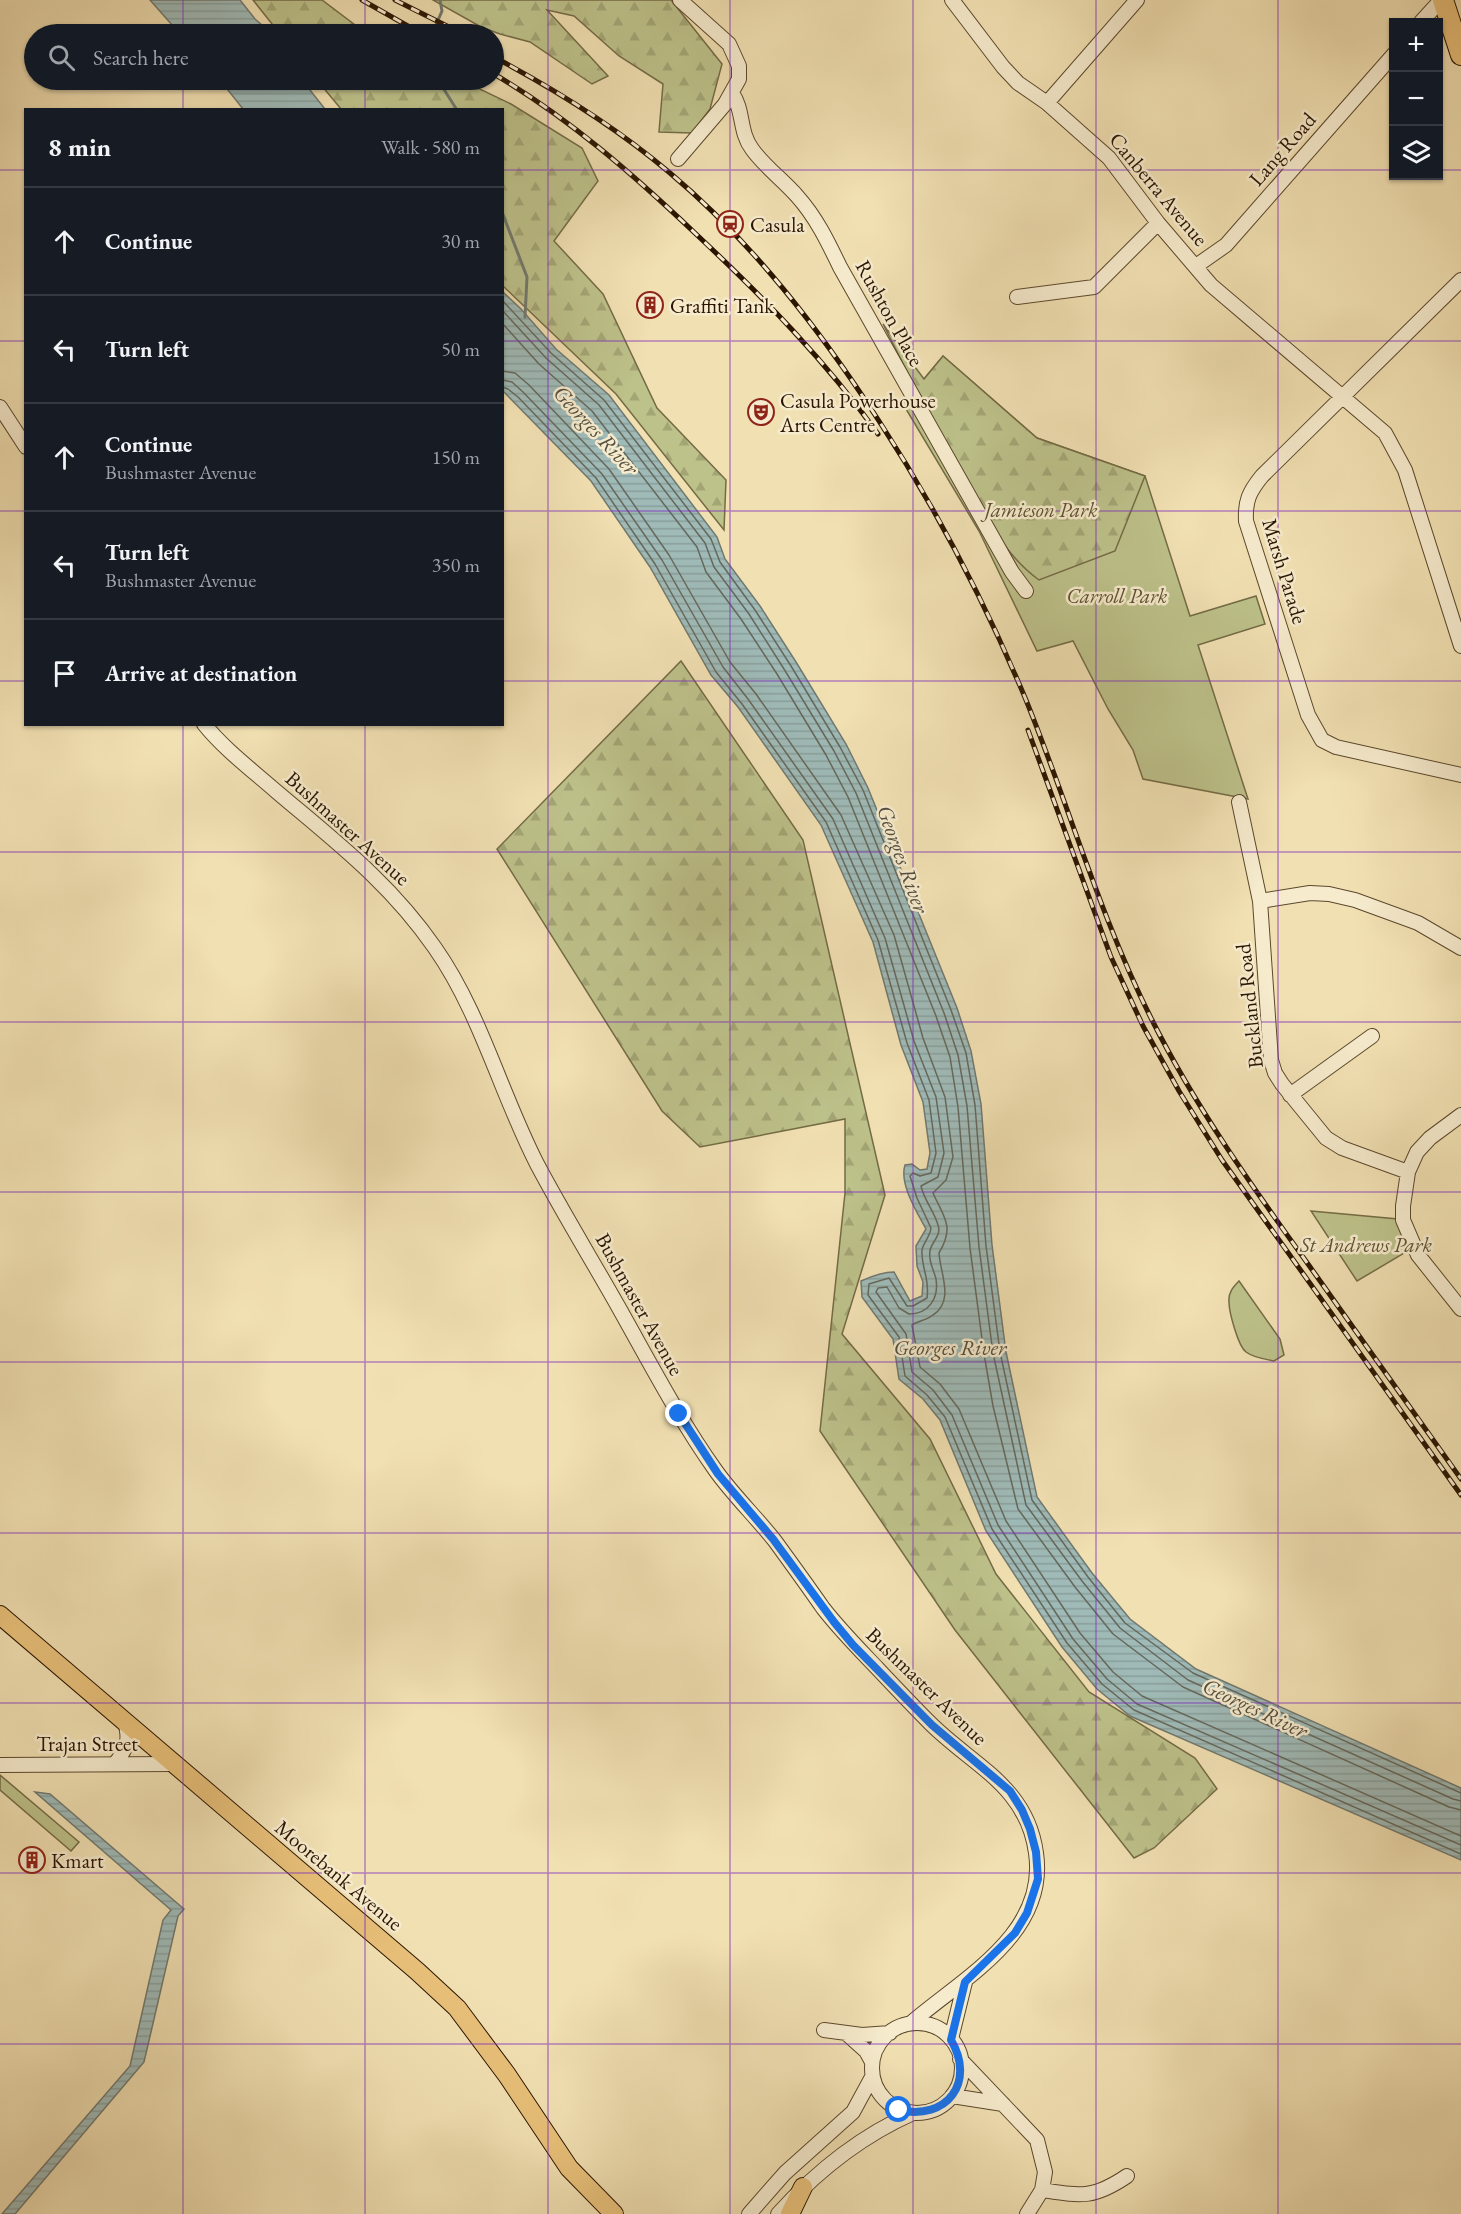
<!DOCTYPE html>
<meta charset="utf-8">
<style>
body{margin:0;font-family:"EB Garamond",serif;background:#242831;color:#f1f3f6}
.controls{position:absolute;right:18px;top:18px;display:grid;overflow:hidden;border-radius:0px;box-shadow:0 2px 4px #0004}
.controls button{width:54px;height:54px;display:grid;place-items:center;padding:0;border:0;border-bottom:2px solid #363941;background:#171b24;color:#f1f3f6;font:30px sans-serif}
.stop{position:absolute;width:18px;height:18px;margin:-14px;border:4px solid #1a73e8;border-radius:50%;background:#fff}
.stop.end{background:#1a73e8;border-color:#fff;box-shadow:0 2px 6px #0008}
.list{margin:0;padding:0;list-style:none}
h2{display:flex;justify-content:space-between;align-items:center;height:78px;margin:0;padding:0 24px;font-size:26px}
h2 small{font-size:20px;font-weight:400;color:#9ea1a6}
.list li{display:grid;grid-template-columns:39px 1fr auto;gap:18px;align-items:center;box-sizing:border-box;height:108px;padding:0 24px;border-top:2px solid #363941}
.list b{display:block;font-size:22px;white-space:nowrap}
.list p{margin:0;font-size:20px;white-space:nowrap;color:#9ea1a6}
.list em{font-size:20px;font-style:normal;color:#9ea1a6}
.icon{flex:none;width:33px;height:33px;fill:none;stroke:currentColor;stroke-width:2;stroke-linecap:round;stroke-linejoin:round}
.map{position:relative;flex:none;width:1461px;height:2214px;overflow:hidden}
.search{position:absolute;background:#171b24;box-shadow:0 2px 4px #0004;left:24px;top:24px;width:480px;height:66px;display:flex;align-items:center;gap:15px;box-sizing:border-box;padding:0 21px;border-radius:33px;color:#9ea1a6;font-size:22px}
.panel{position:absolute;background:#171b24;box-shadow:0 2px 4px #0004;left:24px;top:108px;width:480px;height:618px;border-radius:0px}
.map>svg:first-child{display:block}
.green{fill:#bdc18a;stroke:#746b45;stroke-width:1.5}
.forest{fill:url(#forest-firs);stroke:#746b45;stroke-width:1.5}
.water{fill:url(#water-rules);stroke:#71786e;stroke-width:1.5}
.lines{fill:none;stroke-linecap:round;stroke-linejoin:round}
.shore{stroke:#65685c;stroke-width:1.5}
.stream{stroke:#71786e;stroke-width:3}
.minor-casing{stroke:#5c482c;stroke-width:16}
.major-casing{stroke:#2b1500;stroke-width:20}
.highway-casing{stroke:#2b1500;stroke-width:22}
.minor{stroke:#f6ebcd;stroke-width:14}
.major{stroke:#e8c079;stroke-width:18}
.highway{stroke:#e8c079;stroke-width:20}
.rail-casing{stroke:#2b1500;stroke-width:5}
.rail{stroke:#f6ebcd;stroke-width:3;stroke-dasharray:9;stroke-linecap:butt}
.route{stroke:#1a73e8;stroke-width:8}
.grid{fill:none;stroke:#7b2cbf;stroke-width:1.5;stroke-opacity:0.55}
.labels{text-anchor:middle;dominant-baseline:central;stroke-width:5;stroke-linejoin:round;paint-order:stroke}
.street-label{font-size:21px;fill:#2b1500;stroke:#f6ebcd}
.poi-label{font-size:21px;fill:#2b1500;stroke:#f6ebcd;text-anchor:start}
.park-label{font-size:21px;font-style:italic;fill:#5e5130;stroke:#f6ebcd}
.water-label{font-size:22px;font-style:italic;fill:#544f40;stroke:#f6ebcd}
</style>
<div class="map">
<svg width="1461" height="2214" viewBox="0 0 1461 2214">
<defs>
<pattern id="forest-firs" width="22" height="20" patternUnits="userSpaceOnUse" patternTransform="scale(1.5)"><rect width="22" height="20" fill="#bdc18a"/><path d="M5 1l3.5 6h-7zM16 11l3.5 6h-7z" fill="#a3a575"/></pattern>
<pattern id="water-rules" width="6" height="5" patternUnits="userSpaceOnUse" patternTransform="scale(1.5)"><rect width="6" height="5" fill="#9fbab7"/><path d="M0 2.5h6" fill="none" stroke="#899f9c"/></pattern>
</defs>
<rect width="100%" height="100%" fill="#f1e0b2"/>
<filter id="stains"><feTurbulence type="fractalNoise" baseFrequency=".00333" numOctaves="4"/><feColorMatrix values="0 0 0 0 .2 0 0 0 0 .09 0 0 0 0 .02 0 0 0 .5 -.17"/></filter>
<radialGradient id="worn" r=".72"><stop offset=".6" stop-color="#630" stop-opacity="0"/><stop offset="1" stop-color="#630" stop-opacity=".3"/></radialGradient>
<path class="green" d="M943 356 1037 438 1145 476 1190 616 1256 596 1265 624 1198 645 1248 799 1143 779 1133 750 1108 709 1073 641 1037 651 979 531 903 404Z
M1311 1211 1398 1219 1406 1252 1357 1281Z
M1239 1281 1280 1339 1284 1355 1274 1361C1265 1359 1254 1358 1246 1352 1238 1346 1229 1312 1229 1302 1228 1293 1233 1287 1239 1281Z
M0 1775 79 1842 71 1851 0 1790Z"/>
<path class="forest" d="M253 0H322L367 34H280Z
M433 0H671L722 64 710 109 692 133 659 132 663 84 619 56 574 16 547 10 608 76 592 84 530 42 500 34 481 27Z
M317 80H461L511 104 582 148 598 181 554 241 603 294 657 408 726 480 724 530 616 394 503 286 502 110 341 109Z
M883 324 924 379 943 356 1037 438 1145 476 1115 551 1039 580C1003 554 986 515 964 478 936 427 909 376 883 324Z
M681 661 803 840 885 1195 842 1334 930 1439 996 1574 1089 1692 1195 1758 1217 1789 1154 1848 1134 1858 955 1630 820 1431 845 1193V1119L700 1147 662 1111 497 849Z"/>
<path class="water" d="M150 0H240L255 19 272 34H180Z
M220 80H302L325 109H243Z
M503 292 521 309 556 349 609 395 717 537 725 559 760 606 796 662 846 744 868 788 957 1008 971 1051 981 1104 992 1245 1006 1352 1037 1497 1092 1573 1130 1619 1196 1669 1461 1788V1860L1130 1716 1097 1689 1062 1647 986 1531 940 1420 923 1399 899 1379 893 1339 862 1297 861 1281C872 1276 882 1272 894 1272L910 1301 922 1296 923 1282 917 1266 916 1246 926 1229C917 1212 899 1184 905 1165L912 1164 920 1170 927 1169 930 1153 923 1102 901 1045 873 942 821 825 738 707 711 675 650 567 591 481 503 391Z
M35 1792 50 1794 184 1909 178 1916 144 2062 15 2214H2L130 2066 163 1920 171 1910Z"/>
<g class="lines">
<path class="shore" d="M502 300 551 353 604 400 711 539 720 562 755 610 791 666 840 747 863 790 951 1010 966 1053 975 1105 986 1246 1000 1352 1032 1500 1088 1577 1125 1623 1193 1673 1461 1793
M502 310 546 358 599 405 705 543 714 567 749 614 784 669 834 751 856 793 944 1013 958 1055 967 1106 979 1247 993 1353 1026 1505 1082 1581 1120 1628 1188 1680 1453 1799 1461 1801
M502 323 539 364 592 411 697 547 706 572 741 619 777 674 826 755 848 797 936 1016 950 1057 958 1107 970 1248 984 1354 993 1406 1018 1509 1075 1587 1113 1634 1183 1687 1449 1807 1461 1810
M502 371 515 373 529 385 609 469 669 555 730 662 756 694 841 815 894 935 923 1038 945 1097 953 1157 946 1180 933 1193C944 1218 955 1226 939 1253 940 1273 955 1301 933 1315 927 1320 918 1321 912 1325L920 1367 940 1384 959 1409 1006 1521 1080 1633 1113 1672 1142 1696 1461 1836
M502 380 512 382 523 392 602 474 662 560 723 667 748 699 833 819 885 938 914 1041 936 1097 944 1153 938 1177 921 1186C924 1200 934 1211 938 1225 942 1236 931 1242 930 1251 928 1261 934 1270 936 1279 939 1298 929 1314 909 1314L899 1308 887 1287 878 1288 876 1292 906 1334 912 1372 933 1390 952 1415 998 1525 1073 1639 1107 1679 1137 1704 1461 1845
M502 387 508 389 518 397 596 478 655 564 716 672 742 704 826 822 878 940 907 1043 929 1100 936 1153 931 1173 920 1176 913 1173 910 1176 917 1198 931 1228C930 1237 923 1243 922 1250 921 1268 930 1278 927 1298L913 1306H907L889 1278 869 1284 868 1295 899 1337 905 1376 927 1395 945 1417 992 1529 1067 1643 1102 1684 1134 1710 1461 1854"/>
<path class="stream" d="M432 34 442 11 440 0
M438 80 457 110
M502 212 527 277 525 317"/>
<defs>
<path id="minor" d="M952 0 1003 67 1018 83 1047 103 1109 158 1158 223 1211 285 1385 433 1405 470 1461 646
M1421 22 1441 0
M732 93C744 110 739 132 752 149 764 166 783 180 797 196 816 217 828 242 840 267L1012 572 1026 591
M1047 103 1137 0
M678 159 725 104 739 79V66L729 44 680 0
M1196 266 1226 245 1394 54
M1461 280 1262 476C1249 492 1245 501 1246 521L1308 715 1322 740 1336 747 1461 775
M1017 297 1094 287 1158 223
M0 407 26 447
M204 724C225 750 252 770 277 792 336 842 390 883 435 948 480 1012 501 1094 537 1164 563 1213 592 1260 619 1308 650 1363 679 1419 716 1471 734 1496 756 1517 775 1541 791 1563 807 1585 823 1608 840 1630 859 1649 878 1669 895 1687 912 1705 930 1723 973 1766 1027 1786 1036 1853 1048 1934 963 1978 911 2023
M1239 802 1260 901 1271 1060 1275 1073 1282 1084 1326 1138 1342 1148 1408 1172
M1260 901 1310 893 1329 894 1355 900 1418 923 1461 948
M1290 1095 1372 1036
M1461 1115 1430 1138 1417 1152 1408 1172 1403 1206V1220L1418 1255 1461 1309
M115 1764C126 1749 131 1740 125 1722
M0 1765 174 1764
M872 2068a45 45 0 1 1 90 0a45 45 0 1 1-90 0Z
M824 2030 862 2035 890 2033
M846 2033 866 2051 872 2062
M951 2039 965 1982
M960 2059 1037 2140 1045 2172 1042 2190
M952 2096 1003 2104
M749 2214 785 2173 853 2112 872 2077
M778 2214C816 2172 861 2136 913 2113
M1027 2214 1042 2190C1081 2196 1093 2199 1127 2176"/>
<path id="major" d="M0 1615 417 1971 457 2008 507 2075 569 2168 614 2214
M790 2214 803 2187"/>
<path id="highway" d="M1443 0 1461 55"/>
</defs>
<use href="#minor" class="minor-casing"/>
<use href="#major" class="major-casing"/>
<use href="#highway" class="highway-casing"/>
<use href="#minor" class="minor"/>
<use href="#major" class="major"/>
<use href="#highway" class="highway"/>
<defs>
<path id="rail" d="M362 0 422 34
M395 0 463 34
M494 57C556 90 616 127 670 173 753 243 820 330 879 421 937 510 985 602 1026 700 1069 806 1100 917 1152 1020 1195 1106 1251 1185 1308 1264 1359 1336 1410 1407 1461 1479
M494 74C569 118 634 175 697 235 763 297 825 360 878 434
M1028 730 1111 957 1143 1026 1179 1091 1222 1160 1461 1495"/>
</defs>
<use href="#rail" class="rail-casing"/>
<use href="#rail" class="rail"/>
</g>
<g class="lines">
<path class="route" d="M679 1414 718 1474 773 1539 834 1622 853 1645 932 1725 1010 1791 1022 1810 1030 1829 1036 1852 1038 1879 1027 1913 1015 1933 965 1982 951 2040C976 2082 947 2121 899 2110"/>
</g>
<path class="grid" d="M183 0V34M365 0V34M548 0V2214M730 0V2214M913 0V2214M1096 0V2214M1278 0V2214M183 80V110M365 80V110M0 170H26M502 170H1394M1438 170H1461M0 341H26M502 341H1461M0 511H26M502 511H1461M0 681H26M502 681H1461M183 724V2214M365 724V2214M0 852H1461M0 1022H1461M0 1192H1461M0 1362H1461M0 1533H1461M0 1703H1461M0 1873H1461M0 2044H1461"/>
<defs>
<symbol id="station-ring" viewBox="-11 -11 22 22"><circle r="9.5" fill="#f6ebcd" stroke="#8f2418" stroke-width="1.5"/><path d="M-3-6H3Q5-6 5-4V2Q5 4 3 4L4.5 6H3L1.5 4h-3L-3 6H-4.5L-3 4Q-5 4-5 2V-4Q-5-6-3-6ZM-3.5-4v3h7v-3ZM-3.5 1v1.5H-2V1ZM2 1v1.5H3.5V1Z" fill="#8f2418"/></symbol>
<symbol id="building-ring" viewBox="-11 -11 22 22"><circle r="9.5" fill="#f6ebcd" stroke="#8f2418" stroke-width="1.5"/><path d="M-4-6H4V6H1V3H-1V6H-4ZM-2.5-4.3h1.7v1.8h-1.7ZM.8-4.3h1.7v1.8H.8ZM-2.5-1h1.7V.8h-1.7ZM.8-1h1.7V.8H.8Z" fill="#8f2418"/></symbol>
<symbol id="theatre-ring" viewBox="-11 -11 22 22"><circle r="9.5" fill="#f6ebcd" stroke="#8f2418" stroke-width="1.5"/><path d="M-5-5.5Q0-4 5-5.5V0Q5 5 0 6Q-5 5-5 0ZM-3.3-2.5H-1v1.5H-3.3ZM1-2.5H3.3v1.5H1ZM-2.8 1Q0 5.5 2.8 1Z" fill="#8f2418"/></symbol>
</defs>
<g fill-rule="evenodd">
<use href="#station-ring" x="715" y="209" width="30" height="30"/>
<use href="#building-ring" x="635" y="290" width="30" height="30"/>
<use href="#theatre-ring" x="746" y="397" width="30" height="30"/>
<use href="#building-ring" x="17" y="1845" width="30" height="30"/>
</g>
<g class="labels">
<g class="street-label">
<text transform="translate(1282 149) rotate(-49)">Lang Road</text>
<text transform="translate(1159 189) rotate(50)">Canberra Avenue</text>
<text transform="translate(890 313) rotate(61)">Rushton Place</text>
<text transform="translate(1285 571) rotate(73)">Marsh Parade</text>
<text transform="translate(348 828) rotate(42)">Bushmaster Avenue</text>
<text transform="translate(1249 1006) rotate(-96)">Buckland Road</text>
<text transform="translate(640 1304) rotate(61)">Bushmaster Avenue</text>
<text transform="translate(927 1686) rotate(44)">Bushmaster Avenue</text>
<text x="87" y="1743">Trajan Street</text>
<text transform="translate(339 1875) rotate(40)">Moorebank Avenue</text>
</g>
<g class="poi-label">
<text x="750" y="224">Casula</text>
<text x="670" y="305">Graffiti Tank</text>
<text x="780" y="400">Casula Powerhouse<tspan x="780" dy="24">Arts Centre</tspan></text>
<text x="51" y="1860">Kmart</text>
</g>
<g class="park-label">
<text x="1041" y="509">Jamieson Park</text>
<text x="1117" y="595">Carroll Park</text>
<text x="1366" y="1244">St Andrews Park</text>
</g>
<g class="water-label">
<text transform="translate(596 430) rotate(47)">Georges River</text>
<text transform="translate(903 859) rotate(70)">Georges River</text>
<text x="950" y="1347">Georges River</text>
<text transform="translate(1255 1708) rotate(25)">Georges River</text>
</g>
</g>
<rect width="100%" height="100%" filter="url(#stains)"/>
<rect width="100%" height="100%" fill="url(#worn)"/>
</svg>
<div class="controls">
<button>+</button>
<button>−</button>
<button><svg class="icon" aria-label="layers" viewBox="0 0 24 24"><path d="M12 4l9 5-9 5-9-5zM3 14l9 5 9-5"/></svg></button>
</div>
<div class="stop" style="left:899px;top:2110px"></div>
<div class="stop end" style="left:679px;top:1414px"></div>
<div class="search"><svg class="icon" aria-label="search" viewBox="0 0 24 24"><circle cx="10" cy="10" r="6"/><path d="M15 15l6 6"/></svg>Search here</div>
<section class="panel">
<h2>8 min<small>Walk · 580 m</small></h2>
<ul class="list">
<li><svg class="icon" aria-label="ahead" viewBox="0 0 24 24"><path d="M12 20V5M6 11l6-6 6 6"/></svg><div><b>Continue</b></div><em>30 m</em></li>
<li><svg class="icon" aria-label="left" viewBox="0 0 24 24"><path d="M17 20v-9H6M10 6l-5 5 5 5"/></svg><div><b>Turn left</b></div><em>50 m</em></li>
<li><svg class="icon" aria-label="ahead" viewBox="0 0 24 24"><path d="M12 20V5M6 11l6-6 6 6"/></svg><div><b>Continue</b><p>Bushmaster Avenue</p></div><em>150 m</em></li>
<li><svg class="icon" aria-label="left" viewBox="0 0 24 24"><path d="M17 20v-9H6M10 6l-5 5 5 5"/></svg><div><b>Turn left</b><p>Bushmaster Avenue</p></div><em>350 m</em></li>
<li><svg class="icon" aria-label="arrive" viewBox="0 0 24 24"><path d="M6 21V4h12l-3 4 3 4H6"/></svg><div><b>Arrive at destination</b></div></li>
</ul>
</section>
</div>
